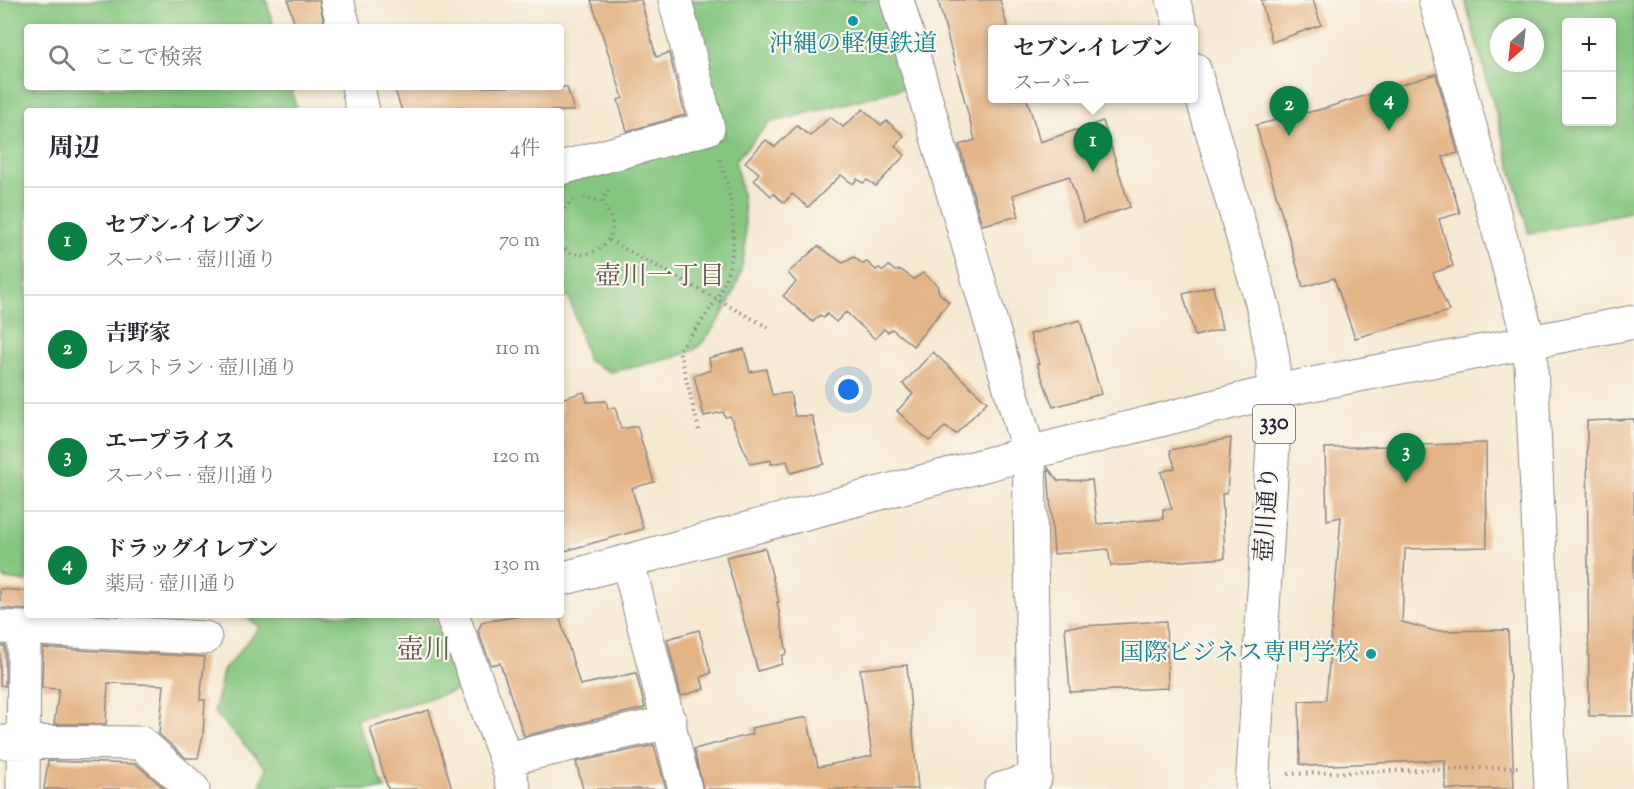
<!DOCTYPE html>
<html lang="ja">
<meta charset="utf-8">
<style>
body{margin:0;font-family:"Sorts Mill Goudy","Noto Serif JP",serif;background:#f7f7f7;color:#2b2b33}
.controls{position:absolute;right:18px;top:18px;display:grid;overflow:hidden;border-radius:6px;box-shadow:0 3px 9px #0003}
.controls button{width:54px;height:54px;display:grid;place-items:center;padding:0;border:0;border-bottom:2px solid #e1e1e2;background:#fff;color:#2b2b33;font:30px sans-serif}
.compass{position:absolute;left:1490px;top:18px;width:54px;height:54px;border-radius:50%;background:#fff;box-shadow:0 3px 9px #0003;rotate:207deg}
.you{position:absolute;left:849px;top:390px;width:21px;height:21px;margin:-15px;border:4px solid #fff;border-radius:50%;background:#1a73e8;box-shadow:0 0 0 9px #1a73e833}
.badge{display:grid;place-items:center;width:39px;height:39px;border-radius:50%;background:#0b8043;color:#fff;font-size:20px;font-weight:700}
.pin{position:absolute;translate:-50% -50px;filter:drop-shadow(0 2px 3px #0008)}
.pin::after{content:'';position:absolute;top:32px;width:21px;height:18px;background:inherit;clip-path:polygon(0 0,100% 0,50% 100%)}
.popup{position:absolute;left:988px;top:25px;width:210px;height:78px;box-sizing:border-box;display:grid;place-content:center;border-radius:6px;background:#fff;filter:drop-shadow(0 2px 4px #0005);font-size:20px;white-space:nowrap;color:#7c7c81}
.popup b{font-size:22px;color:#2b2b33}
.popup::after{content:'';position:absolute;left:50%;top:100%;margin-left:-12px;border:12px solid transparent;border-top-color:#fff}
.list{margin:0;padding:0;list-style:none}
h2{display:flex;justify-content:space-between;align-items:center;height:78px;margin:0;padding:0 24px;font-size:26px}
h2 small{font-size:20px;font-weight:400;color:#7c7c81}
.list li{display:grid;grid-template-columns:39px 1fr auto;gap:18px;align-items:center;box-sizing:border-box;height:108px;padding:0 24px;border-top:2px solid #e1e1e2}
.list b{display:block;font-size:22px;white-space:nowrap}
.list p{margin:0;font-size:20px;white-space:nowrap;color:#7c7c81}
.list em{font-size:20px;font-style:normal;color:#7c7c81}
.icon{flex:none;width:33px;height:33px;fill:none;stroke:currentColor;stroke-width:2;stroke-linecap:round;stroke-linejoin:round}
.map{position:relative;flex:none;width:1634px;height:789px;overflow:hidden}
.search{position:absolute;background:#fff;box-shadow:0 3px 9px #0003;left:24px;top:24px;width:540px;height:66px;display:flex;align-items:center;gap:15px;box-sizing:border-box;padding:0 21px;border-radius:6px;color:#7c7c81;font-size:22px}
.panel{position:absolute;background:#fff;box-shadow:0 3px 9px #0003;left:24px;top:108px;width:540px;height:510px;border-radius:6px}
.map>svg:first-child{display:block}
.green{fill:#84c67f;stroke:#53745d;stroke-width:1.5;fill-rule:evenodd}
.building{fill:#e3b485}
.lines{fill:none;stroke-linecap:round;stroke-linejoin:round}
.street-casing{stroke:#8c8686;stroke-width:35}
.secondary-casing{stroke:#8c8686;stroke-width:35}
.highway-casing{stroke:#8c8686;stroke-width:35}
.path{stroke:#8c8686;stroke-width:4;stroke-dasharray:1.5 4.5;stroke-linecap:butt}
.street{stroke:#fff;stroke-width:33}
.secondary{stroke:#fff;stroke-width:33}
.highway{stroke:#fff;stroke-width:33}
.culture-dot{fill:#0f9aa8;stroke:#fbf7ec;stroke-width:2}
.labels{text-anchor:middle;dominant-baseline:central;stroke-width:4.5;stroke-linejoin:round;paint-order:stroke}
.shield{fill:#fbf7ec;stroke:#636270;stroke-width:1.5}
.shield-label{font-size:22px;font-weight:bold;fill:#22223b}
.culture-label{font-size:24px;fill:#0d838f;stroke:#fbf7ec}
.street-label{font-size:24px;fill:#22223b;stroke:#fbf7ec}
.neighbourhood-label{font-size:26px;fill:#655;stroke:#fbf7ec}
.quarter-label{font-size:27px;fill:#655;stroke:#fbf7ec}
</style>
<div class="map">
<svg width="1634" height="789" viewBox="0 0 1634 789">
<rect width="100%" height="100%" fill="#fbf7ec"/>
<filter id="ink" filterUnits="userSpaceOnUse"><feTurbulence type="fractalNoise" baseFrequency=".0167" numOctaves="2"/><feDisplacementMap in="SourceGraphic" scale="12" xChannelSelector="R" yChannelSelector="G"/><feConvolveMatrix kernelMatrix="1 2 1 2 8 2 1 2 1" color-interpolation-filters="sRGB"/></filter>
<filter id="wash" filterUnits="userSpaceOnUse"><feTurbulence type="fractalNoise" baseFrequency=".008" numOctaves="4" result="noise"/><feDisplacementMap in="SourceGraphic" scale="24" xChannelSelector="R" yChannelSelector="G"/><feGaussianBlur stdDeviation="1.35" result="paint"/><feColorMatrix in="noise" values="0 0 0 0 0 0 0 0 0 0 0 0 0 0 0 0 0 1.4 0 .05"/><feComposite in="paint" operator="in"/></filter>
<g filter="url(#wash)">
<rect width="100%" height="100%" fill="#f5e9d2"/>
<path class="green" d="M0 0H266L274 27H27V87H291L297 111H27V582L5 579 0 570Z
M685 0H882L905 88 769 123 735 161C750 221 753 271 716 324 710 333 701 347 691 351 671 361 634 366 611 372L588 361 569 297 561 299V183L725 137Z
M1465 0H1634V211L1529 234ZM1566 22H1612V122H1566ZM1499 27H1535V63H1499Z
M243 615H433L466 688 356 719 385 789H259L266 768 214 712 223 671 260 627Z"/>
<g id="blocks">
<path class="building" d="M288 0H319L325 27H295Z
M591 0H641L656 57 669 53 685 115 627 131 618 100 623 98Z
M938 0H1000L1008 30H993V99H1027L1040 142 1103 121 1130 207 1084 222 1069 176 1013 195 1019 216 982 225 959 145 975 140Z
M1261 0H1313L1321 25 1272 42Z
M1436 74 1458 153 1443 157 1460 213 1439 219 1453 266 1433 273 1449 311 1355 338 1334 278 1303 287 1256 125 1322 109Z
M394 87H567L574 111H402Z
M863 109 881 125 887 121 904 136 895 146 905 155 876 186 867 180 863 183 857 179 853 184 841 175 808 207 792 194 784 203 774 194 771 196 754 180 759 173 745 162 766 140 775 147 797 126 810 136 830 117 843 127Z
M818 246 843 263 854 257 863 264 867 262 876 270 879 268 883 271 889 266 895 271 901 270 914 279 923 273 937 285 939 293 949 302 913 346 892 329 888 332 884 329 875 339 846 312 836 322 827 314 824 318 820 315 813 322 783 296 796 282 788 273Z
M1213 286 1222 329 1195 336 1183 294Z
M1080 320 1101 394 1053 407 1037 364H1039L1030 334Z
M744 349 750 372 766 369 772 395 790 393 795 416H812L824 464 791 473 787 461 771 464V460L750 464 730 416 725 417 723 412 704 416 694 376 711 370 709 358Z
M933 352 987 402 956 434 945 427 929 441 897 411 913 394 903 384Z
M584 392 587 402 606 401 608 409 615 407 621 429 637 426 654 482 632 488 643 529 561 552V399Z
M1634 419V716H1589L1587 421Z
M1231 438 1227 493 1222 494 1225 558 1111 566 1108 549 1054 554 1048 468 1058 481 1092 480 1097 524 1163 519V509H1172L1161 472 1175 468 1170 450Z
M1486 443 1487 547 1405 549 1402 622 1435 631 1508 630 1514 789H1445V760L1311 766 1300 764 1299 701 1326 700 1341 517 1327 520 1325 448Z
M765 548 779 602H777L787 653 782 656V664L758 671 726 557Z
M0 589 27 591V610L0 608Z
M527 615H559L580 685 636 673 645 708 524 736 500 663 491 665 478 631 482 622Z
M1166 621 1168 688 1070 692 1065 627Z
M699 630 711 673 701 677 704 689 681 696 667 639Z
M0 646H5V686L0 685Z
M43 648 205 657 200 700H205L203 735 198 758H186L159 734 164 685 108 683 106 724H54L59 689 42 688Z
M907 665 918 789H703L694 749 753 734 751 728 807 717 818 767 872 756 860 669Z
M429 710 452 789H388L370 728Z
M654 745 666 789H583L576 762Z
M48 761 136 764 165 789H44Z"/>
</g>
</g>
<g filter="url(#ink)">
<use href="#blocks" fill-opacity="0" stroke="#8c8686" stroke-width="1.5"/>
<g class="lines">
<defs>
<path id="street" d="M337 0 344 27
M897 0 1029 453 1035 779 1001 789
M1435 0 1530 344
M358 87 363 111
M561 168 708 128 675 0
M628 562 685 789
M561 579 1029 453 1276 391
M452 615 506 759 514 789
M0 627 205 638
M0 742 141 743 193 789
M506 759 670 722
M23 789 24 628"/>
<path id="secondary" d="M1530 344 1551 789
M1276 391 1634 322"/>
<path id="highway" d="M1173 0 1182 30
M1194 69 1264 310 1273 360 1274 428 1252 789"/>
</defs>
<use href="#street" class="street-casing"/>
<use href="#secondary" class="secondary-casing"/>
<use href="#highway" class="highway-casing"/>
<path class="path" d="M602 202 609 188
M561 214 565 207 574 200
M609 240 771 329
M561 244C577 266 614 250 612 224 612 216 606 208 602 202L584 197
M699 430 679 350C691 334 705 319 715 301 742 257 735 204 719 157
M1288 774 1518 767"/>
<use href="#street" class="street"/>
<use href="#secondary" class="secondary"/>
<use href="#highway" class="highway"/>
</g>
</g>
<g class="culture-dot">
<circle cx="853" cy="21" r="6"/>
<circle cx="1371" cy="654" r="6"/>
</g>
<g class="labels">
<rect class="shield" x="1253" y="405" width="42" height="38" rx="4.5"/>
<g class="shield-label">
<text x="1274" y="424">330</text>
</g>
<g class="culture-label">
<text x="853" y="45">沖縄の軽便鉄道</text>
<text x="1359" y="654" text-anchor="end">国際ビジネス専門学校</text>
</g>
<g class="street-label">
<text transform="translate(1268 514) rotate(-86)">壺川通り</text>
</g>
<g class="neighbourhood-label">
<text x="660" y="277">壺川一丁目</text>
</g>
<g class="quarter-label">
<text x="424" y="651">壺川</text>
</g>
</g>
</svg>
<div class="controls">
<button>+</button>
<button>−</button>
</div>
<svg class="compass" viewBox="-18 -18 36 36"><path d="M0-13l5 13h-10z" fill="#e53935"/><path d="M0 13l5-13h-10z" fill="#7c7c81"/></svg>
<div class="you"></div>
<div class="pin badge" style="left:1093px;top:172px">1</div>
<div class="popup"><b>セブン-イレブン</b>スーパー</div>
<div class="pin badge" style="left:1289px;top:136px">2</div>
<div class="pin badge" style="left:1406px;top:483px">3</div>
<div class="pin badge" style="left:1389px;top:131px">4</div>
<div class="search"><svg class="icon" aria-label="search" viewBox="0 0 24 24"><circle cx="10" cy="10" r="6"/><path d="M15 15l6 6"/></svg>ここで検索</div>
<section class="panel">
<h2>周辺<small>4件</small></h2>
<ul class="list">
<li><span class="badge">1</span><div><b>セブン-イレブン</b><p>スーパー · 壺川通り</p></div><em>70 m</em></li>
<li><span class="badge">2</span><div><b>吉野家</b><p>レストラン · 壺川通り</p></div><em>110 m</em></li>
<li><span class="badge">3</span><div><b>エープライス</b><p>スーパー · 壺川通り</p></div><em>120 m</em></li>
<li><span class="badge">4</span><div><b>ドラッグイレブン</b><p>薬局 · 壺川通り</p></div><em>130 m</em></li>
</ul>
</section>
</div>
